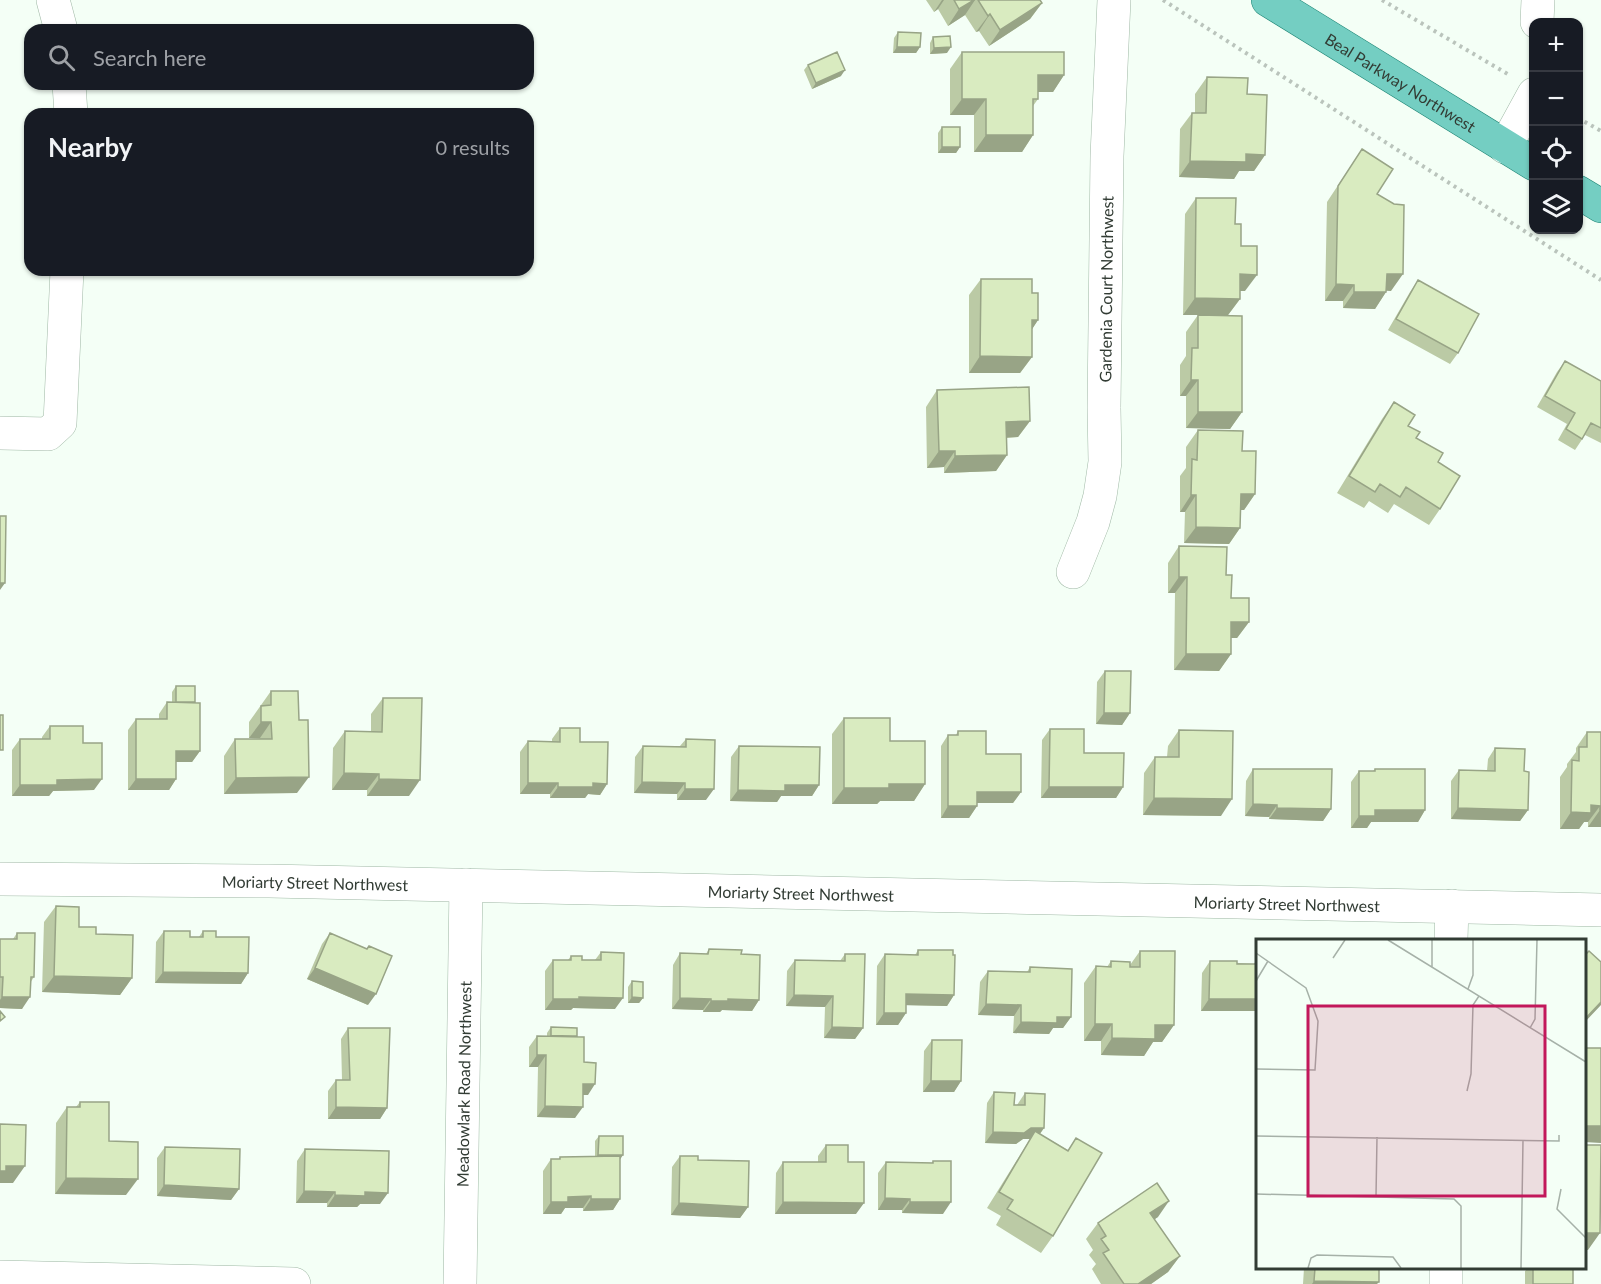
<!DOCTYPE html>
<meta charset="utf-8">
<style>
body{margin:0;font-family:Lato,sans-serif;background:#242831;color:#f1f3f6}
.controls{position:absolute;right:18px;top:18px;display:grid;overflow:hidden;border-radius:12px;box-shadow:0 2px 4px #0004}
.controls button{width:54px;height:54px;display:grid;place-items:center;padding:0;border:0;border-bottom:2px solid #363941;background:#171b24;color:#f1f3f6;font:30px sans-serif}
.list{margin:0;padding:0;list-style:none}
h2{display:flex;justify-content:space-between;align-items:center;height:78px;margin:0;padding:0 24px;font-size:26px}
h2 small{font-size:20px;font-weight:400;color:#9ea1a6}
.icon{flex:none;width:33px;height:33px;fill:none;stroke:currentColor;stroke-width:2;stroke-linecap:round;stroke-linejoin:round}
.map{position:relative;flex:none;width:1601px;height:1284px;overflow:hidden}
.search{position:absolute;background:#171b24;box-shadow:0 2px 4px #0004;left:24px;top:24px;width:510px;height:66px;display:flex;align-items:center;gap:15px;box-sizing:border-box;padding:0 21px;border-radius:18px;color:#9ea1a6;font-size:22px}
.panel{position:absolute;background:#171b24;box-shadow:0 2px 4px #0004;left:24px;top:108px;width:510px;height:168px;border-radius:18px}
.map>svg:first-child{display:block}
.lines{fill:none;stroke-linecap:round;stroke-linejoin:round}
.minor-casing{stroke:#9fb8a5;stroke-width:34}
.major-casing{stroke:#208676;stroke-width:34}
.path{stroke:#bac4bc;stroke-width:4;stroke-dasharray:3 4.5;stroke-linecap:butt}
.minor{stroke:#fff;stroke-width:33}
.major{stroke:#74cec2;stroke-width:33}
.wall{fill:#bbcaa5}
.shaded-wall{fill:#98a486}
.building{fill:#d9ebc0;stroke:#98a486;stroke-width:1.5}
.labels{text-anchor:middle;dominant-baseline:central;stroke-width:4.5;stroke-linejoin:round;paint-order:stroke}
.street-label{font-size:16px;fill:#323c34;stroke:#fff}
.inset-road{fill:none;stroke:#a6b1a8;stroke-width:1.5}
.view{fill:#c2185b;fill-opacity:0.15;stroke:#c2185b;stroke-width:3}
.inset-edge{fill:none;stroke:#323c34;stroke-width:3}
</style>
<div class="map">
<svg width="1601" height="1284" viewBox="0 0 1601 1284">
<rect width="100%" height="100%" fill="#f4fff6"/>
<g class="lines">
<defs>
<g id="minor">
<path d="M53 0 61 30"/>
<path d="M1537 22 1538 0"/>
<path d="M69 84 71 114"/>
<path d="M1505 147 1534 94"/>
<path d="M0 433 48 434 60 423 67 270"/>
<path id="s1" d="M1073 572 1093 522 1100 496 1105 462 1104 408 1107 156 1114 0"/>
<path id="s2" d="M0 879 269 881 1601 910"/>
<path d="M1451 940 1452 906"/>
<path d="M0 1277 294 1284"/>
<path id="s3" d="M460 1284 466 885"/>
<path d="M1446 1284V1268"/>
</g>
<g id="major">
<path id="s4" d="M1268 0 1534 164"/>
<path d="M1578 192 1601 206"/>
</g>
</defs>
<use href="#minor" class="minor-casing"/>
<use href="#major" class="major-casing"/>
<path class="path" d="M1163 0 1601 280
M1382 0 1511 76
M1578 118 1601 131"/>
<use href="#minor" class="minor"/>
<use href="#major" class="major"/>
</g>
<path class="wall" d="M926 0H1040L1042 3 1030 19 989 46 979 31 976 32 965 15 948 26 938 9 934 12Z
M898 32 920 47 916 53H893L894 38Z
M933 37 947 53 930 54V43Z
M962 52 1064 75 1053 92H1038V99L1033 106V135L1022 152H974V115H950V69Z
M808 65 841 76 812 89 804 70Z
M1207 77 1247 94 1265 155 1254 171H1239L1234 179 1179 177 1180 129 1192 113H1195V94Z
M942 127 960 147 956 153H938V133Z
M1362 149 1377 194 1391 291 1386 290V292L1375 309 1343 308V301H1325L1327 202Z
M1196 198 1235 224 1241 246 1245 291H1240V299L1228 315H1183L1185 214Z
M981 279 1032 293 1038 320 1032 329V357L1020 373H969V295Z
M1418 280 1458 353 1450 364 1388 330 1410 292Z
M1198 315 1242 412 1230 429 1186 428V396H1180V365L1186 356V332Z
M1565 361 1601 381V443L1585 435 1575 450 1558 440 1567 424 1537 407 1557 372Z
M937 390 1030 421 1018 437 1007 438V455L996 471 944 473V467L927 468 926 407Z
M1394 402 1416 438 1438 462 1440 509 1429 525 1394 504 1388 513 1369 501 1364 508 1337 493 1382 419Z
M1198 430 1242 451 1255 494 1244 510H1241L1240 528 1229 544 1184 543 1185 512H1180V476L1186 468V447Z
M1179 546 1226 575 1231 598 1249 622 1237 638H1231V654L1219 671 1174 670 1175 593H1168V563Z
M1105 671 1130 713 1122 725 1096 724 1097 682Z
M176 686 194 703 200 751 192 762H176V779L169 790H128V730L136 719H159V714L167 702 172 703V692Z
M271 691 297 793 224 794V756L235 739H260L249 738V722Z
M383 698 409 796H367V790H332L333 748 345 731 371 732V714Z
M844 718 890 741 925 784 914 801H880L877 804H832V734Z
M50 726 83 743 94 790 53 791 49 796H12V750L20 739H42V737Z
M560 728 580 742 607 784 600 795 588 794 585 798H550V794H520V752L528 741H552V739Z
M1050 729 1084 753 1123 787 1116 798H1041L1042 740Z
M1179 730 1221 816 1143 815 1144 773 1155 757H1167L1168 746Z
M958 731 986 754 1021 792 1013 803H977V806L969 818H941V746L948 735H956Z
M1587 732H1601V827H1588V822H1584L1579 829H1560V777L1567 767V764L1576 752V748Z
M686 739 706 800H677V794L634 793 635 757 643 746H680Z
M739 746 819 785 812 796H781L777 802 730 801 731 757Z
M1495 748 1524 771 1528 810 1520 821 1451 819V781L1459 770 1487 771 1488 759Z
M1253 769 1331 809 1323 821 1269 819V817L1245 816 1246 781Z
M1375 769 1425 810 1418 822H1371L1367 828H1351V782L1359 771H1373Z
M56 906 132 978 120 995 42 992 44 922Z
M164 931 190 937H199L203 931 216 937 248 973 241 984 155 983 156 942Z
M17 933 34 977 30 983 22 1009 0 1008V939H13Z
M330 933 368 1005 307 979 322 944Z
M709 949 741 954 759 1000 752 1011 722 1010 720 1012H703V1010L672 1009 673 965 680 953 706 954Z
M918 950 954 995 947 1006 906 1005V1013L898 1025H876L877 966 885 954 915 955Z
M1140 951 1174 1025 1162 1042H1153L1144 1056 1101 1055V1041H1084V983L1096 966 1107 967 1111 961 1130 965Z
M601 952 615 1009 573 1008 571 1010H545V971L553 960H568L571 956 582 960H595Z
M845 954 863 1028 855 1039 824 1038 825 1007 786 1006 787 971 795 960 840 961Z
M1210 961 1254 964 1256 961 1257 1011H1201L1202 973Z
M1030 967 1071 1017 1063 1028H1053L1049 1034 1013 1033 1014 1016 978 1015 980 982 988 971 1027 972Z
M632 981 643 998 639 1003H628V987Z
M551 1027 577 1036 584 1062 588 1095H583L575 1118 537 1117 538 1067H529V1047L537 1036H547V1033Z
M348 1028 387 1108 380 1119H328V1091L336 1080H342L341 1039Z
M932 1040 961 1081 954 1092H923L924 1051Z
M994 1092 1014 1105H1017L1025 1093 1044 1128 1040 1134 1068 1150 1076 1138 1053 1236 1041 1253 996 1225 1001 1216 987 1208 1030 1139H1023L1016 1144 985 1143 987 1103Z
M80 1102 126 1195 55 1194 56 1123 67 1107H76Z
M599 1136 620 1160V1199L613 1210 583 1211V1208H565L561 1214H543V1171L551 1159H559L560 1157H595V1141Z
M826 1145 856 1214H775L776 1173 783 1162H818V1156Z
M165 1147 239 1189 231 1200 157 1196V1158Z
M305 1149 380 1204H360L357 1207H327V1203H296L297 1161Z
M680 1156 698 1160 748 1207 740 1218 671 1215 672 1167Z
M933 1161 943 1214 902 1213V1210H878V1173L886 1162 932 1163Z
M1158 1217 1154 1219 1180 1256 1168 1272 1151 1284H1101L1092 1269 1096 1264 1089 1255 1093 1250 1086 1239 1098 1223Z
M1304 1268H1379L1377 1284H1303Z
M1528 1268H1573V1284H1525V1271Z"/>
<path class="shaded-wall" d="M942 0H944L938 9 934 12Z
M974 0H975L965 15 948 26 959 9Z
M1042 3 1030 19 989 46 1000 30Z
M990 14 979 31 976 32 988 16Z
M897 47H920L916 53H893Z
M951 47 947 53 930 54 934 48Z
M845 70 841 76 812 89 816 83Z
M1038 75H1064L1053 92H1026Z
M962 99H986L974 115H950Z
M986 135H1033L1022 152H974Z
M942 147H960L956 153H938Z
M1246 154 1265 155 1254 171H1239L1234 179 1179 177 1190 161Z
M1240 274 1257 275 1245 291H1229Z
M1387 274H1403L1391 291 1375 290Z
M1336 284 1354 285 1343 301H1325Z
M1354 292H1386L1375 309 1343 308Z
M1195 298 1240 299 1228 315H1183Z
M1032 320H1038L1027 337Z
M980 356 1032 357 1020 373H969Z
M1191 380H1198L1186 396H1180Z
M1198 412H1242L1230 429 1186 428Z
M1030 421 1018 437 995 438 1006 422Z
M939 451H955L944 467 927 468Z
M1007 455 996 471 944 473 955 456Z
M1241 494H1255L1244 510H1230Z
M1191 495H1196L1185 512H1180Z
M1196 527 1240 528 1229 544 1184 543Z
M1179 577H1187L1175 593H1168Z
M0 583H5L0 590Z
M1231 622H1249L1237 638H1219Z
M1186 654H1231L1219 671 1174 670Z
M1104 713H1130L1122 725 1096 724Z
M261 722H271L260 738H249Z
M176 751H200L192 762H169Z
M344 773 379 774 367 790H332Z
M309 777 297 793 224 794 236 778Z
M102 779 94 790 53 791 49 796H12L20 785 57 780Z
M136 779H176L169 790H128Z
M379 779 420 780 409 796H367Z
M642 782 685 783 677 794 634 793Z
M528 783H558L550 794H520Z
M593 783 607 784 600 795 588 794 585 798H550L558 787Z
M889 784H925L914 801H880L877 804H832L844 788Z
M785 785H819L812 796H781L777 802 730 801 738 790Z
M1049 787H1123L1116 798H1041Z
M685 789H714L706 800H677Z
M977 792H1021L1013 803H969Z
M1154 798 1232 799 1221 816 1143 815Z
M1253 804 1277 805 1269 817 1245 816Z
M1591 805 1600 806 1588 822H1584L1579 829H1560L1571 812Z
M948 806H977L969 818H941Z
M1277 808 1331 809 1323 821 1269 819Z
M1458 808 1528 810 1520 821 1451 819Z
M1375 810H1425L1418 822H1371L1367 828H1351L1359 816Z
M1600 810H1601V827H1588Z
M315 968 376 994 368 1005 307 979Z
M163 972 248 973 241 984 155 983Z
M54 976 132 978 120 995 42 992Z
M906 994 954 995 947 1006 898 1005Z
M794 995 833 996 825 1007 786 1006Z
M2 997H30L22 1009 0 1008V1000Z
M579 997 623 998 615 1009 573 1008 571 1010H545L553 999Z
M632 997 643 998 639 1003H628Z
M680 998 711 999 703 1010 672 1009Z
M728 999 759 1000 752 1011 722 1010 720 1012H703L711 1001Z
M1209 999H1257V1011H1201Z
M1601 1002V1005L1584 1023V1020Z
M986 1004 1021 1005 1014 1016 978 1015Z
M884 1013H906L898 1025H876Z
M1057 1017H1071L1063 1028H1053L1049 1034 1013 1033 1021 1022Z
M1095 1024H1112L1101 1041H1084Z
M1155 1025H1174L1162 1042H1153L1144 1056 1101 1055 1112 1038Z
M832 1027 863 1028 855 1039 824 1038Z
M537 1055H546L538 1067H529Z
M931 1081H961L954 1092H923Z
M583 1084H595L588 1095H576Z
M545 1106 583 1107 575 1118 537 1117Z
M336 1107 387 1108 380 1119H328Z
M1584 1126H1601V1143L1584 1142Z
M1031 1128H1044L1036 1139 1035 1131 1030 1139H1023L1016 1144 985 1143 993 1132Z
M598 1155H623L619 1161H595Z
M6 1166H25L13 1183H0V1171Z
M66 1178 138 1179 126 1195 55 1194Z
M164 1185 239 1189 231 1200 157 1196Z
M304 1191 335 1192 327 1203H296Z
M365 1192 388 1193 380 1204H360L357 1207H327L335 1195Z
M591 1196 583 1208H565L561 1214H543L551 1202 568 1197Z
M885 1198 910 1199 902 1210H878Z
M591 1199H620L613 1210 583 1211Z
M1169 1201 1158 1217 1139 1230 1150 1213Z
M783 1202 864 1203 856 1214H775Z
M910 1202H951L943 1214 902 1213Z
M679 1203 748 1207 740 1218 671 1215Z
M1584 1233H1600L1588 1250H1584Z
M1180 1256 1168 1272 1151 1284H1138Z
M1314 1281 1379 1282 1377 1284H1312Z"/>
<path class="building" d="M954 0H974L959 9Z
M978 0H1040L1042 3 1000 30 990 14 988 16Z
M898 32 921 33 920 47H897Z
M950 36 951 47 934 48 933 37Z
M837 52 845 70 816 83 808 65Z
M962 52H1064V75H1038V99H1033V135H986V99H962Z
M1207 77 1248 78 1247 94 1267 95 1265 155 1246 154V162L1190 161 1192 113H1206Z
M942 127H960V147H942Z
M1362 149 1393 169 1377 194 1394 204 1404 205 1403 274H1387L1386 292H1354V285L1336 284 1338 186Z
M1196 198H1236L1235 224H1241V246H1257V275L1240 274V299L1195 298Z
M981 279H1032V293H1038V320H1032V357L980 356Z
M1418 280 1479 314 1458 353 1396 319Z
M1198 315 1242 316V412H1198V380H1191L1192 348H1198Z
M1565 361 1601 381V428L1591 423 1582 439 1566 429 1575 413 1545 396Z
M1029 387 1030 421 1006 422 1007 455 955 456V451H939L937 390Z
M1394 402 1415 415 1408 426 1420 432 1416 438 1443 453 1438 462 1460 476 1440 509 1406 487 1400 497 1380 484 1375 492 1349 476Z
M1198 430 1243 431 1242 451H1256L1255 494H1241L1240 528 1196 527V495H1191L1192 459 1197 460Z
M0 516H6L5 583H0Z
M1179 546 1227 547 1226 575H1232L1231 598H1249V622H1231V654H1186L1187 577H1179Z
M1105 671H1131L1130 713H1104Z
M176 686H195V702H176Z
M271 691H298L299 720H308L309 777 236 778 235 739H272L271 722H261V706L271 705Z
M383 698H422L420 780 379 779V774L344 773 345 731 382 732Z
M167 702 200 703V751H176V779H136V719H167Z
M0 715H3V750H0Z
M844 718H890V741H925V784H889V788H844Z
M50 726H83V743H102V779L57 780V785H20V739H50Z
M560 728H580V742H608L607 784 593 783V787H558V783H528V741L560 742Z
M1050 729H1084V753H1124L1123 787H1049Z
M1179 730 1233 731 1232 799 1154 798 1155 757H1179Z
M958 731H986V754H1021V792H977V806H948V735H958Z
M1587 732H1601V810H1600V806L1591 805V813L1571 812 1572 760 1579 761V747H1587Z
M686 739 715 740 714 789H685V783L642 782 643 746 686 747Z
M739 746 820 747 819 785H785V791L738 790Z
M1495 748 1525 749 1524 771 1529 772 1528 810 1458 808 1459 770 1495 771Z
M1253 769H1332L1331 809 1277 808V805L1253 804Z
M1375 769H1425V810H1375V816H1359V771H1375Z
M56 906 79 907V927H96V934L133 935 132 978 54 976Z
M164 931H190V937H203V931H216V937H249L248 973 163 972Z
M17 933H35L34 977H31L30 997H2L3 977H0V939H17Z
M330 933 367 949 369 946 392 956 376 994 315 968Z
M709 949 742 950 741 954 760 955 759 1000 728 999V1001H711V999L680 998V953L708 954Z
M918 950H953V955H955L954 995 906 994V1013H884L885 954 918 955Z
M1140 951H1175L1174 1025H1155V1039L1112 1038V1024H1095L1096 966 1111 967V961L1130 962V967H1140Z
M1589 951 1601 962V1002L1584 1020V956Z
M601 952 624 953 623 998 579 997V999H553V960H571V956H582V960H601Z
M845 954H865L863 1028 832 1027 833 996 794 995 795 960 845 961Z
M1210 961H1237V964H1256V961H1257V999H1209Z
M1030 967 1072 969 1071 1017H1057V1023L1021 1022V1005L986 1004 988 971 1030 972Z
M632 981 643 982V998L632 997Z
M0 1011 5 1017 0 1021Z
M551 1027 577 1028V1036H551Z
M348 1028H390L387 1108 336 1107V1080H350Z
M537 1036 584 1037V1062L596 1063 595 1084H583V1107L545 1106 546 1055H537Z
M932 1040H962L961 1081H931Z
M1584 1048H1601V1126H1584Z
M994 1092 1015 1093 1014 1105H1025V1093L1045 1094 1044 1128H1031L1024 1133 993 1132Z
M80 1102H109V1141L138 1142V1179L66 1178 67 1107H80Z
M0 1124 26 1125 25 1166H6V1171H0Z
M1035 1131 1068 1151 1076 1138 1102 1153 1053 1236 1007 1209 1013 1200 999 1192Z
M599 1136H623V1155H598Z
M826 1145H848V1162H864V1203L783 1202V1162H826Z
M1584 1145H1601L1600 1233H1584Z
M165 1147 240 1149 239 1189 164 1185Z
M305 1149 389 1151 388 1193 365 1192V1196L335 1195V1192L304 1191Z
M620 1156V1199H591V1196L568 1197V1202H551V1159H560V1157Z
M680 1156H698V1160L749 1161 748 1207 679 1203Z
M933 1161H951V1202H910V1199L885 1198 886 1162 933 1163Z
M1157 1183 1169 1201 1150 1213 1180 1256 1138 1284H1124L1103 1253 1109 1250 1101 1239 1106 1236 1098 1223Z
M1315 1268H1379V1282L1314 1281Z
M1533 1268H1573V1284H1533Z"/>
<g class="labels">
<g class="street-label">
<text stroke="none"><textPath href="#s4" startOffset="156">Beal Parkway Northwest</textPath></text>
<text stroke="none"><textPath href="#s1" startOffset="288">Gardenia Court Northwest</textPath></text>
<text stroke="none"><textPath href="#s2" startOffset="315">Moriarty Street Northwest</textPath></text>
<text stroke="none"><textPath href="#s2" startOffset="801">Moriarty Street Northwest</textPath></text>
<text stroke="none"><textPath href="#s2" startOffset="1287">Moriarty Street Northwest</textPath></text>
<text stroke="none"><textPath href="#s3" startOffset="200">Meadowlark Road Northwest</textPath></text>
</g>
</g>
<g transform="translate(1256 939)">
<rect width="330" height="330" fill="#f4fff6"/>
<path class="inset-road" d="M132 1 330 123M0 14 50 49 62 82 59 131 0 130M77 19 89 1M176 28V1M0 42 12 22M212 50 217 36V1M274 89 279 80 281 1M211 152 215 135 217 66 223 57M0 197 303 202V196M305 250 301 270 330 299M0 255 198 260 205 267V329M120 257 121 198M52 329 55 319 61 316 137 318 145 329M265 329 267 201"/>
<path class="view" d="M52 67H289V257H52Z"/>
<rect width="330" height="330" class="inset-edge"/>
</g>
</svg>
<div class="controls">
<button>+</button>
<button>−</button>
<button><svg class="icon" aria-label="locate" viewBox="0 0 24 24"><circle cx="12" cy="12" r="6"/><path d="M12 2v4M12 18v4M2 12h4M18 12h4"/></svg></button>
<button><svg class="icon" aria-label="layers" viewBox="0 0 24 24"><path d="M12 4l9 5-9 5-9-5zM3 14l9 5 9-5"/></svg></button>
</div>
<div class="search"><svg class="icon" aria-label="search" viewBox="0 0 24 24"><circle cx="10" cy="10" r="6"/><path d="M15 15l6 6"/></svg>Search here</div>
<section class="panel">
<h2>Nearby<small>0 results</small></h2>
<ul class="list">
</ul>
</section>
</div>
